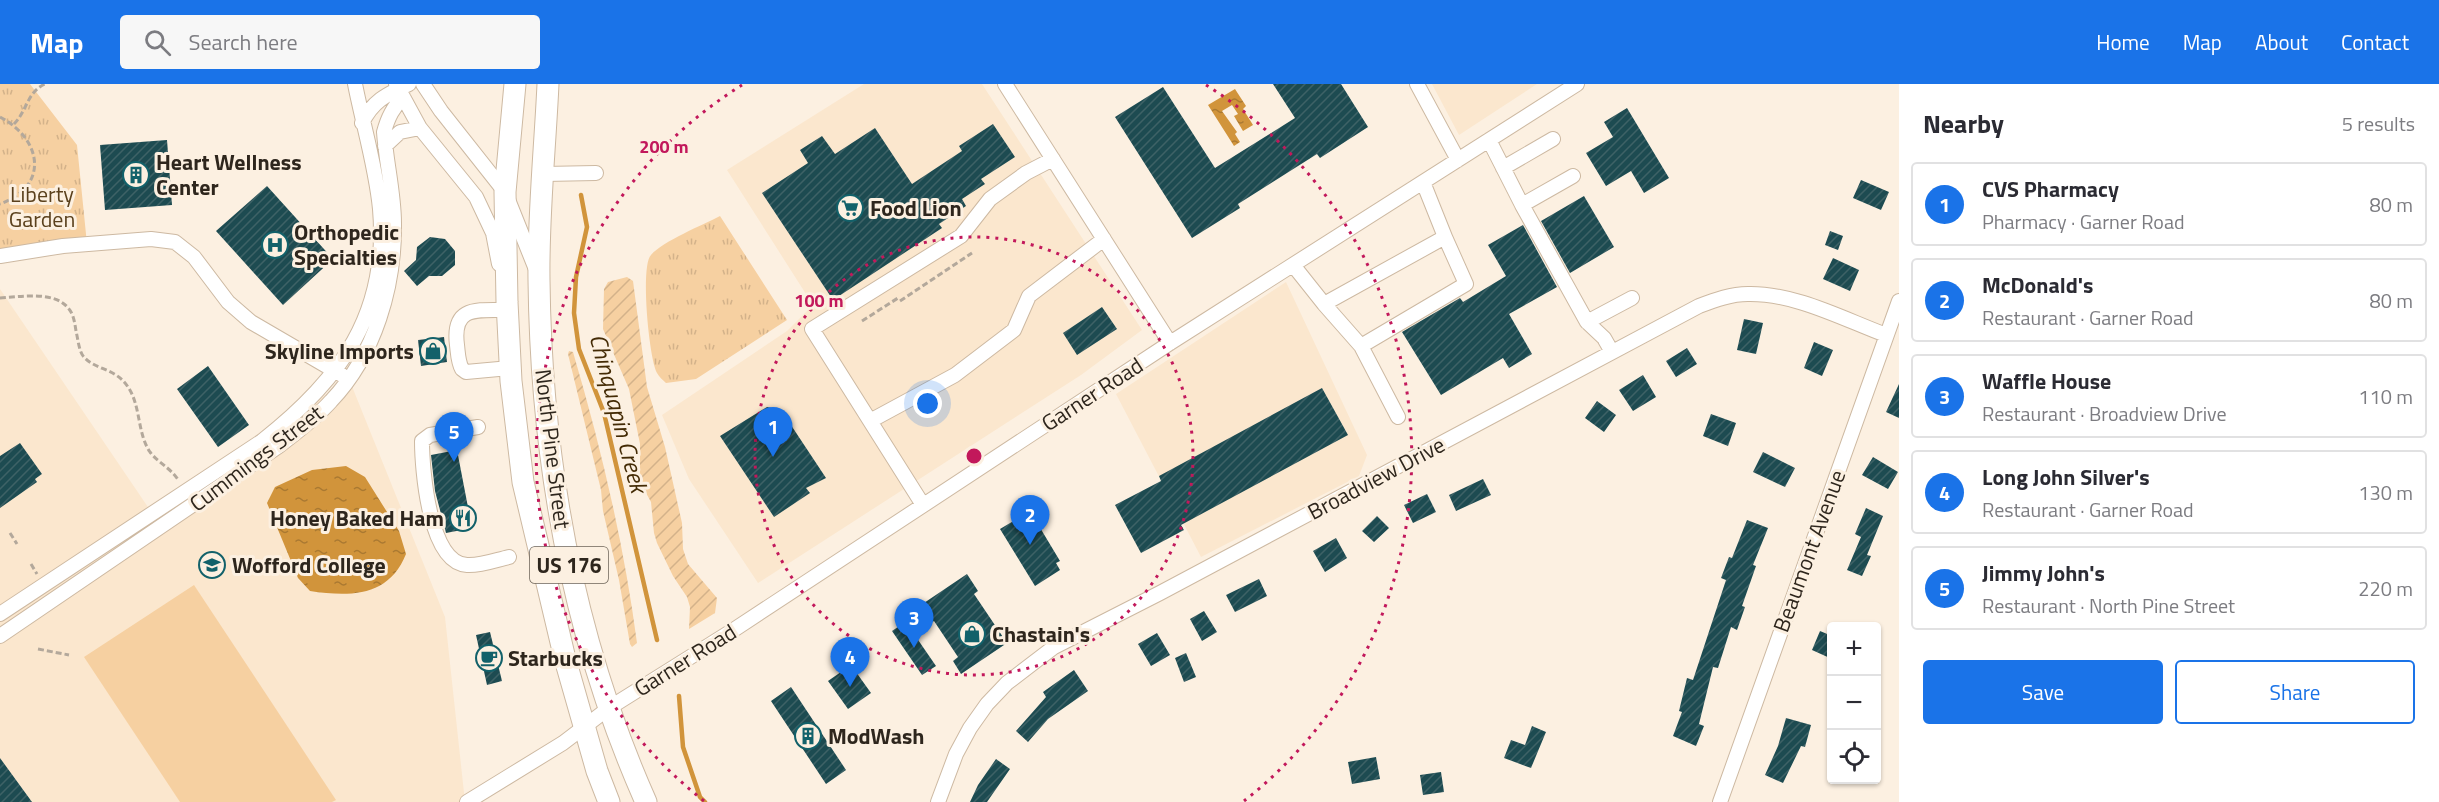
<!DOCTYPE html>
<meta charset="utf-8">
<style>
body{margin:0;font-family:"Titillium Web",sans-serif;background:#f7f7f7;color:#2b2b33}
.controls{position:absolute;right:18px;bottom:18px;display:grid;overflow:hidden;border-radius:6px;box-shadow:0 2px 4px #0004}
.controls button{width:54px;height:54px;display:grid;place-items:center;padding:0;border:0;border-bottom:2px solid #e1e1e2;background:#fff;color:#2b2b33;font:30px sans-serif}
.you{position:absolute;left:928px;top:320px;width:21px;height:21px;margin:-15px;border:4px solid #fff;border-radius:50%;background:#1a73e8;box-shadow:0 0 0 9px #1a73e833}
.badge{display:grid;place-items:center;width:39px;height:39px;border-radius:50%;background:#1a73e8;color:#fff;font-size:20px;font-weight:700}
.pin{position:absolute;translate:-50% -50px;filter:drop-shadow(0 2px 3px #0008)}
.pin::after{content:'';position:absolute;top:32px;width:21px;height:18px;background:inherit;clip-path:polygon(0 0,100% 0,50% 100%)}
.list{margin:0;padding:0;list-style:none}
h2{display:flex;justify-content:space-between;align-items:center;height:78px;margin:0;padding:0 24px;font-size:26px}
h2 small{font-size:20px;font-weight:400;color:#7c7c81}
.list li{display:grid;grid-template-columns:39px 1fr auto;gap:18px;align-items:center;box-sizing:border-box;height:84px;margin:0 12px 12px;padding:0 12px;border:2px solid #e1e1e2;border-radius:6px}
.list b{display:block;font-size:22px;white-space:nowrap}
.list p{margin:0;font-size:20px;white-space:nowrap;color:#7c7c81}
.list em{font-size:20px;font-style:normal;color:#7c7c81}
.actions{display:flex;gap:12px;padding:18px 24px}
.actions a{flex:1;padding:14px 0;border:2px solid #1a73e8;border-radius:6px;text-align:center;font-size:21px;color:#1a73e8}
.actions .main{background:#1a73e8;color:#fff}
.icon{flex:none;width:33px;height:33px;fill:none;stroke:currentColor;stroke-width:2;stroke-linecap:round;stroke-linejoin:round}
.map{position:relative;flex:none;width:1899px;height:718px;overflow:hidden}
header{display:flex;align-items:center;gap:36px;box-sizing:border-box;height:84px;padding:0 30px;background:#1a73e8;color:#fff}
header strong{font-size:28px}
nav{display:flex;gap:33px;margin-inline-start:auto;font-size:21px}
.search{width:420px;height:54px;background:#f7f7f7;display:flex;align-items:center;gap:15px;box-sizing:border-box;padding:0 21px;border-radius:6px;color:#7c7c81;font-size:22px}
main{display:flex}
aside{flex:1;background:#fff}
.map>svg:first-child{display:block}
.built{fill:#fbe7ce}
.grass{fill:url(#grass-tufts)}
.garden{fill:url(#garden-furrows)}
.pitch{fill:#f6d0a1}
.water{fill:url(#water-ripples)}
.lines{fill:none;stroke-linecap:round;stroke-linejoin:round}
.stream{stroke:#d1943b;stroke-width:4.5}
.building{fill:url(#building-hatch)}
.minor-casing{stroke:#cdb9a2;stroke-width:16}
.highway-casing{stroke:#cdb9a2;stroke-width:23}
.path{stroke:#b3a89b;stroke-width:3;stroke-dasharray:6 3;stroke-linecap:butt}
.minor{stroke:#fff;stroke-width:14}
.highway{stroke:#fff;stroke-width:21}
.ring{fill:none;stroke:#c2185b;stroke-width:3;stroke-dasharray:3 6}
.labels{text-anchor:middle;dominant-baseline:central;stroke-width:6;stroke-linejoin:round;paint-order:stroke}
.shield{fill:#fcf0e1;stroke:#6c6358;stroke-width:1.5}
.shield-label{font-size:21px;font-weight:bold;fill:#2e261d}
.poi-label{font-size:22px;font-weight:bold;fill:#2e261d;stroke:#fcf0e1;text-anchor:start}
.park-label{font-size:22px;fill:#5b411d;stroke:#fcf0e1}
.street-label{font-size:22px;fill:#2e261d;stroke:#fcf0e1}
.water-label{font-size:24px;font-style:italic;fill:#442b05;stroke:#fcf0e1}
.centre{fill:#c2185b;stroke:#fcf0e1;stroke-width:3}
.ring-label{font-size:18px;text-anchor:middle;font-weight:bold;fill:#c2185b;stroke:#fcf0e1;stroke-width:6;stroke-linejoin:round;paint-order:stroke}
</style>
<header>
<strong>Map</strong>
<div class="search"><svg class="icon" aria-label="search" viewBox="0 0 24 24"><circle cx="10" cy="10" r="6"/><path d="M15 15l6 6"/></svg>Search here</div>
<nav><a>Home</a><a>Map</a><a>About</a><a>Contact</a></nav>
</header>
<main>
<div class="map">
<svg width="1899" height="718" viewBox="0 0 1899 718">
<defs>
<pattern id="grass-tufts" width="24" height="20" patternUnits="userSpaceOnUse" patternTransform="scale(1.5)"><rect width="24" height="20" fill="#f6d0a1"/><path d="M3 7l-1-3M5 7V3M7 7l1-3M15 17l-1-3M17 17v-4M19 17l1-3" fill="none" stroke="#d3b28a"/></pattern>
<pattern id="garden-furrows" width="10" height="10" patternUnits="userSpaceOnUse" patternTransform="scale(1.5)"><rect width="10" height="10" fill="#f6d0a1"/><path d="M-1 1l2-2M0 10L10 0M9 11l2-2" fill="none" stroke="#d3b28a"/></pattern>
<pattern id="water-ripples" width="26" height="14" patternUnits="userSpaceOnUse" patternTransform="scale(1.5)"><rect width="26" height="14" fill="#d1943b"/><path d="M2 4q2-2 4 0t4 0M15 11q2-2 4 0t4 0" fill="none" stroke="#aa7931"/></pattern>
<pattern id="building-hatch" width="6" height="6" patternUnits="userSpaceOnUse" patternTransform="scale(1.5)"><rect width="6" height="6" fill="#1d4b51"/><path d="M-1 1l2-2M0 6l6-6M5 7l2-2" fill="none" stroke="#3e6266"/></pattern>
</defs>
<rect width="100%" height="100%" fill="#fcf0e1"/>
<path class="built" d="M864 0H982L1142 246 1081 291 758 499 689 395 662 331 787 247 813 221 727 86Z
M1432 0H1537L1459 51Z
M1286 198 1367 371 1359 392 1201 473 1116 310Z
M0 205 152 429 349 295 445 533 465 718H0Z"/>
<path class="grass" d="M0 0H30L77 61 87 160 0 170Z
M720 132 787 236 696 295 666 299C663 296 659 293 657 289 649 274 640 182 651 171 663 157 703 141 720 132Z"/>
<path class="garden" d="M627 193 633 197 647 303 665 363 682 439 683 465 688 480 717 514 715 529 689 545 690 523 687 513 673 492 657 459 654 449 651 418 640 398V360L629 305 603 245 604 205 608 198Z
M569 267 573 268C601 363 624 460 637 559L632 563 630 560 619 496 603 427 601 406 568 270Z"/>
<path class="pitch" d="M194 501 336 716 332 718H180L84 573Z"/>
<path class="water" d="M1235 5 1246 22 1243 25 1253 41 1243 47 1234 32 1238 30 1232 21 1222 27 1237 48 1235 50 1240 58 1234 62 1208 21Z
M346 382 365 393 399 447 406 470C389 513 350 513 310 507L298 494 267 419 275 403 312 386Z"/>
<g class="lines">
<path class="stream" d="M581 111 587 143 576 193 574 229 579 265 604 329 657 556
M679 612 683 663 700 713 705 718"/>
</g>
<path class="building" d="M1273 0H1341L1368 43 1320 74 1317 70 1238 120 1240 124 1192 154 1115 33 1163 3 1215 84 1295 34Z
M1627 24 1669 94 1644 109 1631 87 1606 102 1586 69 1613 53 1604 38Z
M993 40 1015 73 981 95 985 100 962 115 966 122 939 140 942 144 833 216 762 109 808 79 800 66 822 52 835 70 875 44 912 100 962 67 959 62Z
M167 56 172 121 105 126 100 61Z
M1861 96 1889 108 1881 126 1853 114Z
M267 102 333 175 283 221 216 147Z
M1584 112 1614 163 1570 189 1541 137Z
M1523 141 1557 203 1509 230 1532 270 1509 284 1503 274 1441 311 1402 248 1460 214 1463 218 1506 192 1488 161Z
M1830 147 1843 152 1838 166 1825 161Z
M430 153 445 155 455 167V181L442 192H429L417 202 404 187 416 176 417 163Z
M1833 174 1859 186 1850 207 1823 195Z
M1102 223 1117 245 1077 271 1063 249Z
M1744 235 1763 239 1756 270 1737 266Z
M444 253 447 278 421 282 418 256Z
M1814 258 1833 266 1822 292 1804 284Z
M1687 264 1697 280 1676 293 1666 277Z
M208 282 249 341 218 363 177 305Z
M1643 291 1656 313 1633 327 1619 306Z
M1899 300V334L1886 328Z
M1322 304 1348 351 1181 441 1184 446 1141 469 1115 421 1161 397 1159 392Z
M1597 317 1616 331 1604 348 1585 334Z
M767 323 781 326 826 394 806 404 810 409 774 433 720 352Z
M1711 330 1736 339 1728 362 1703 352Z
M20 359 42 390 35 395 37 398 0 424V372Z
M457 366 472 444 446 449 435 407 431 371Z
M1763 368 1795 384 1785 403 1753 388Z
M1873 373 1898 388 1888 405 1862 391Z
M1483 395 1491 411 1456 427 1449 411Z
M1427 410 1436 428 1413 439 1404 421Z
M1866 424 1883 432 1867 471 1871 472 1862 492 1847 486 1861 453 1855 450Z
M1030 427 1060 477 1056 479 1060 486 1035 502 1000 445Z
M1377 432 1389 444 1374 458 1362 447Z
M1747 436 1768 444 1753 481 1756 482 1742 522 1745 523 1737 546 1731 543 1718 584 1713 583 1699 640 1704 642 1696 662 1673 652 1682 628 1679 627 1687 594 1693 596 1726 496 1721 494 1729 473 1732 474Z
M1336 454 1347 474 1325 488 1313 467Z
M967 490 978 507 974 510 1007 559 961 590 953 577 958 573 934 537 914 550 936 582 922 591 892 547 921 527 918 523Z
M1259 495 1267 512 1235 528 1226 511Z
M1204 527 1217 548 1202 557 1190 535Z
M1820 547 1832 552V575L1812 566Z
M490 548 502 597 487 601 476 551Z
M1157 549 1170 571 1151 582 1138 560Z
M1186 569 1196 593 1184 598 1175 574Z
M851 581 871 609 848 625 828 597Z
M1074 586 1088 607 1048 635 1028 658 1016 647 1046 613 1043 608Z
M791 603 846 686 826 700 771 617Z
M1786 634 1811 641 1805 663 1801 662 1783 699 1765 691 1778 662Z
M1532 642 1546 648 1531 684 1504 674 1511 656 1525 661Z
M1376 673 1380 695 1352 700 1348 678Z
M0 674 32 718H0Z
M996 675 1010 685 987 718H970L978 701Z
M1441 688 1444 708 1423 711 1420 691Z"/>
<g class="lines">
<defs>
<path id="minor" d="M396 0 420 44 476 113 493 149 499 180
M423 0 441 27 505 108 535 183
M1005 0 1170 259
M1417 0 1458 76
M362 39C373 16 388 10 409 0
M1489 56 1522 121
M385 62 400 48 420 44
M1503 84 1553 55
M544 90 596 89
M1573 92 1522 121 1587 238
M0 172 63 162 151 155 175 158 194 173 228 218 251 238 342 291
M1293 181 1324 220 1445 153 1423 98
M1324 220 1361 262 1466 200 1445 153
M507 226C476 226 452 222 457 261 458 269 458 278 462 285L466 288 510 284
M1361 262 1398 333
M1612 268 1604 254 1587 238 1632 214
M870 337 955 291 1014 246 1029 212 1104 155
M478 343 430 351 422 357C422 385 429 479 467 481 480 482 496 476 509 473
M923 421 812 245 961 152 990 115 1026 89 1053 75
M0 530 262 357C340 296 389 230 380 125 376 83 363 41 355 0
M0 552 279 362C297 348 316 334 331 317 375 271 395 202 394 139 394 109 386 78 384 48 388 33 393 24 403 13
M467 718 563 659 609 624 735 545 1170 259 1577 0
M938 718 956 670 970 644 987 620 1007 599 1054 563 1160 509 1699 222C1715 216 1731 210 1748 210 1795 209 1843 235 1886 251
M1720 718 1899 217"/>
<path id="highway" d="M515 0 505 108 507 218 511 297 523 398 565 575 597 687 609 718
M548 0C545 65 538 131 539 196 541 375 573 554 646 718"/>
</defs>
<use href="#minor" class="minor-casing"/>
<use href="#highway" class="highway-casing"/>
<path class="path" d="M0 33C42 55 50 102 0 120
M14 40C27 27 27 8 45 0
M0 214C20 213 55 206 69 225 74 231 75 241 76 247 78 255 79 268 84 273 95 286 116 284 128 303 141 322 137 349 150 368 158 379 170 383 179 397
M900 217 972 169
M862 237 898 214
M10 449 17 460
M31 480 37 490
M38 565 69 571"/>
<use href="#minor" class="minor"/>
<use href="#highway" class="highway"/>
</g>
<g class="ring">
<circle cx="974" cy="372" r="219"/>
<path d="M704 717A438 438 0 0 1 742 1M1206 1A438 438 0 0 1 1244 717"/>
</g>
<defs>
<symbol id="building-ring" viewBox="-11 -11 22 22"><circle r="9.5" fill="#fcf0e1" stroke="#12616a" stroke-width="1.5"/><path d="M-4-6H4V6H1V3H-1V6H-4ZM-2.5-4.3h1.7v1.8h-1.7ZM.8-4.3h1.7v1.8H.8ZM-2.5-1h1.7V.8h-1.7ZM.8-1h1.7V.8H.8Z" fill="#12616a"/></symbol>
<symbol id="supermarket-ring" viewBox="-11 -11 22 22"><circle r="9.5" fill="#fcf0e1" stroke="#12616a" stroke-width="1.5"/><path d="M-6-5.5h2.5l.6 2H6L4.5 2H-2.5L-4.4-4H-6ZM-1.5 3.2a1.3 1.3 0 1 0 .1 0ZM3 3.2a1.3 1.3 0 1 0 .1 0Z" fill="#12616a"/></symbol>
<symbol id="hospital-ring" viewBox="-11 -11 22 22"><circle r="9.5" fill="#fcf0e1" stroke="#12616a" stroke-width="1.5"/><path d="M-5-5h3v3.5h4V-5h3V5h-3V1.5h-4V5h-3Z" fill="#12616a"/></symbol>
<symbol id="shop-ring" viewBox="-11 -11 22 22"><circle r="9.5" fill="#fcf0e1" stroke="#12616a" stroke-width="1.5"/><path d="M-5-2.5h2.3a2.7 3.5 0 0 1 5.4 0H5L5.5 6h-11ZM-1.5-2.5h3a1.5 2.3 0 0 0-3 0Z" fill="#12616a"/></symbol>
<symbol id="restaurant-ring" viewBox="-11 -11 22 22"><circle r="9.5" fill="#fcf0e1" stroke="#12616a" stroke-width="1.5"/><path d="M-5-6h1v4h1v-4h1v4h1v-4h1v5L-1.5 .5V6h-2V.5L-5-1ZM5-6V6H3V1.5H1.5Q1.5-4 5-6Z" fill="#12616a"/></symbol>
<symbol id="university-ring" viewBox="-11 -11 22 22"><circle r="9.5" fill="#fcf0e1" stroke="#12616a" stroke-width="1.5"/><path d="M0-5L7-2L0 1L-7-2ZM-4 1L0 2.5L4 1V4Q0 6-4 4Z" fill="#12616a"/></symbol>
<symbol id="cafe-ring" viewBox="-11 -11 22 22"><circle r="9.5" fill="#fcf0e1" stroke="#12616a" stroke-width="1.5"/><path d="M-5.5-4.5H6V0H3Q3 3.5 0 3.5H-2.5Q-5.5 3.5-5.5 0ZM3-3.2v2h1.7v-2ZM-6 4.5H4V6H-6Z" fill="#12616a"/></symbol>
</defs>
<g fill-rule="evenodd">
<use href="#building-ring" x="121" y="76" width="30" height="30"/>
<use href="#supermarket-ring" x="835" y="109" width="30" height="30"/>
<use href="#hospital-ring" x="260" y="146" width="30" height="30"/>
<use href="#shop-ring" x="418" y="252" width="30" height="30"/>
<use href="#restaurant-ring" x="448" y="419" width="30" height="30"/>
<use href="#university-ring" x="197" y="466" width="30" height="30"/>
<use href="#shop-ring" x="957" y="535" width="30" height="30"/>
<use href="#cafe-ring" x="474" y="559" width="30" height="30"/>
<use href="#building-ring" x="793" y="637" width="30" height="30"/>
</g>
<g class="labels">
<rect class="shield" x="530" y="463" width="78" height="36" rx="4.5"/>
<g class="shield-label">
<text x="569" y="481">US 176</text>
</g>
<g class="poi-label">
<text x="156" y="78">Heart Wellness<tspan x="156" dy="25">Center</tspan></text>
<text x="870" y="124">Food Lion</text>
<text x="294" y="148">Orthopedic<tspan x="294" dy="25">Specialties</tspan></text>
<text x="414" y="267" text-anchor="end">Skyline Imports</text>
<text x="444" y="434" text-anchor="end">Honey Baked Ham</text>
<text x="232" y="481">Wofford College</text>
<text x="992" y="550">Chastain's</text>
<text x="508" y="574">Starbucks</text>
<text x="828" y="652">ModWash</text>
</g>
<g class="park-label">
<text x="42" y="110">Liberty<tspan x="42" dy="25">Garden</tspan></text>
</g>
<g class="street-label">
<text transform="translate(1092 310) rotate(-33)">Garner Road</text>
<text transform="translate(553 365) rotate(83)">North Pine Street</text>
<text transform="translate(256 374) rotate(-37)">Cummings Street</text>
<text transform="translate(1376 394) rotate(-28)">Broadview Drive</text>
<text transform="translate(1809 467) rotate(-70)">Beaumont Avenue</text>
<text transform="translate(685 576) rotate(-32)">Garner Road</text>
</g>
<g class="water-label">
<text transform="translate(619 329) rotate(75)">Chinquapin Creek</text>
</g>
</g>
<circle cx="974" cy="372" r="9" class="centre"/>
<g class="ring-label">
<text x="664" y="69">200 m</text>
<text x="819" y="223">100 m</text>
</g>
</svg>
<div class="controls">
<button>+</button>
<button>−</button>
<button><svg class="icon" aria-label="locate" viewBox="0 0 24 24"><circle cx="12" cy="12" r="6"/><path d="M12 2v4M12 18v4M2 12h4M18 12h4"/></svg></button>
</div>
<div class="you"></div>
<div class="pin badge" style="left:773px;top:373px">1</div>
<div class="pin badge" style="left:1030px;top:461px">2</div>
<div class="pin badge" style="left:914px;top:564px">3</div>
<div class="pin badge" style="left:850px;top:603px">4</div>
<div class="pin badge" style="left:454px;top:378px">5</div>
</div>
<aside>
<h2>Nearby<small>5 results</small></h2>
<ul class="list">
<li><span class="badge">1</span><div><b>CVS Pharmacy</b><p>Pharmacy · Garner Road</p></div><em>80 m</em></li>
<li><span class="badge">2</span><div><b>McDonald's</b><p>Restaurant · Garner Road</p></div><em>80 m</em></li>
<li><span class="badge">3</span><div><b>Waffle House</b><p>Restaurant · Broadview Drive</p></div><em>110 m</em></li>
<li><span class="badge">4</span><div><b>Long John Silver's</b><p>Restaurant · Garner Road</p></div><em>130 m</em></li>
<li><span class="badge">5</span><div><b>Jimmy John's</b><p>Restaurant · North Pine Street</p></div><em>220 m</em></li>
</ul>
<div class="actions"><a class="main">Save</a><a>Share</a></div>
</aside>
</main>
